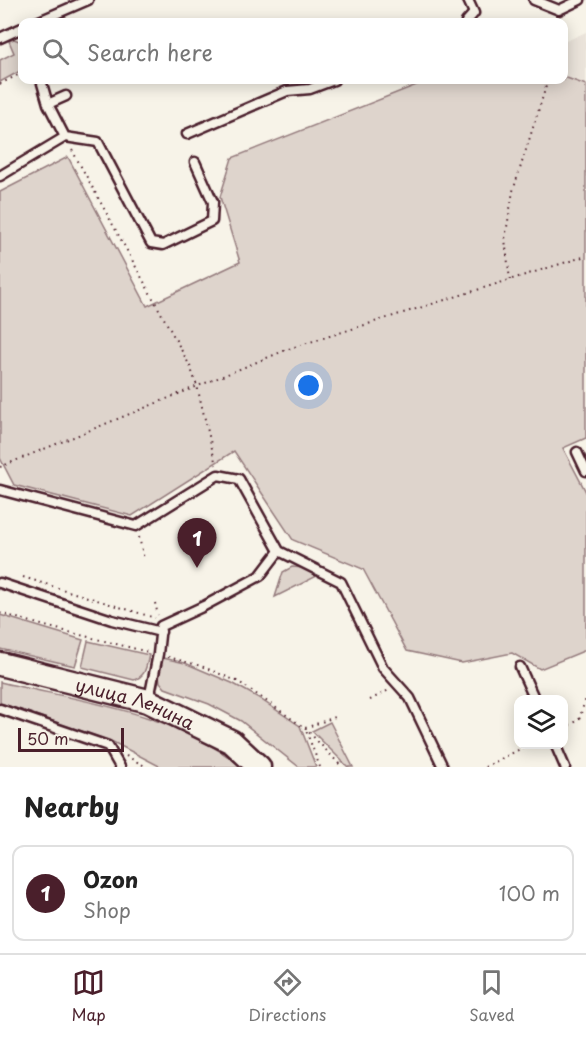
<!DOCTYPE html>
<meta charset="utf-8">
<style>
body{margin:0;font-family:"Playpen Sans",sans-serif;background:#f6f6f6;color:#222}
.controls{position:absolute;right:18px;bottom:18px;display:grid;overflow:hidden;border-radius:12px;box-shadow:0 3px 15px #0003}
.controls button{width:54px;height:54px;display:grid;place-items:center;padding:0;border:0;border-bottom:2px solid #e0e0e0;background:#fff;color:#222;font:30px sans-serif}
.scale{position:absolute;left:18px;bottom:15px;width:106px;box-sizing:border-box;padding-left:6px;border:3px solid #4a1f2b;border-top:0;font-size:16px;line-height:21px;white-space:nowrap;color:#4a1f2b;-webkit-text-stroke:4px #f7f3e8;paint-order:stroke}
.you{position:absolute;left:309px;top:386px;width:21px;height:21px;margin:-15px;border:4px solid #fff;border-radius:50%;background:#1a73e8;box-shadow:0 0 0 9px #1a73e833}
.badge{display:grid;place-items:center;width:39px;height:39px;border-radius:50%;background:#4a1f2b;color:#fff;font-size:20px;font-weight:700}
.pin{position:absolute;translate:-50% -50px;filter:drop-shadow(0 2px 3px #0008)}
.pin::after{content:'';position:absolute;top:32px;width:21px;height:18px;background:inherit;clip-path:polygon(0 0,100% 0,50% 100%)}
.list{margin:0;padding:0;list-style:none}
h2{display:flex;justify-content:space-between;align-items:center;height:78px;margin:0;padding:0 24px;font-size:26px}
h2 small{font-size:20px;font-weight:400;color:#767676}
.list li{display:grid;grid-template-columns:39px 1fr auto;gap:18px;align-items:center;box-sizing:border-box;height:96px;margin:0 12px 12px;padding:0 12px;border:2px solid #e0e0e0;border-radius:12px}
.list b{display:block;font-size:22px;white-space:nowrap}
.list p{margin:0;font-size:20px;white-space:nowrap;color:#767676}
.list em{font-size:20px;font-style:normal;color:#767676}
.icon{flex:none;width:33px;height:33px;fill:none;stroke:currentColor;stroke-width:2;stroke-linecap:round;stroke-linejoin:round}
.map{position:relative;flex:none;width:586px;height:767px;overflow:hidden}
.search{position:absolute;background:#fff;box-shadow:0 3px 15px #0003;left:18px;right:18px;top:18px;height:66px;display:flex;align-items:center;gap:15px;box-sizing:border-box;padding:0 21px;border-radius:12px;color:#767676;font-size:22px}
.sheet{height:186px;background:#fff}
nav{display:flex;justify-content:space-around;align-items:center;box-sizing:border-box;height:84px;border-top:2px solid #e0e0e0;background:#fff;font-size:16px;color:#767676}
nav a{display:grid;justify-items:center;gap:3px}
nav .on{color:#4a1f2b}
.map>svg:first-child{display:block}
.built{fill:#eae3da}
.green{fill:#ded4cc;stroke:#947a7c;stroke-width:1.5}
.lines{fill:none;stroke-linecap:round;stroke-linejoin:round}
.lane-casing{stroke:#4a1f2b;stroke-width:13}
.secondary-casing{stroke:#4a1f2b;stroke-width:27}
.path{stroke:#4a1f2b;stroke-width:2;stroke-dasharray:1.5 4.5;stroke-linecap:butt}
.lane{stroke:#f7f3e8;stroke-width:8}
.secondary{stroke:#f7f3e8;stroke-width:22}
.labels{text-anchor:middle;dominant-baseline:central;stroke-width:4.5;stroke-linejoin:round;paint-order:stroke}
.street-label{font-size:18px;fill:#4a1f2b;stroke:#f7f3e8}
</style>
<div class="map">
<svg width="586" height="767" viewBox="0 0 586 767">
<rect width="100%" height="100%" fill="#f7f3e8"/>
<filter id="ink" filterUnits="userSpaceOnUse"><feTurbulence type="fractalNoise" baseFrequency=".0167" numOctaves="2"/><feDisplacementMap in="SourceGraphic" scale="12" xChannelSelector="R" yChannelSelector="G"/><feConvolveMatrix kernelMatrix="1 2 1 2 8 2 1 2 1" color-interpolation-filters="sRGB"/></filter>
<g filter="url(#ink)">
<path class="built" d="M586 32V85L564 77V42Z"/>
<path class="green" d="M14 39 22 42V70L0 82V60L14 53 9 41Z
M564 77 586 85V438L563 448 586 492V650L540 669 512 653 462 663 407 651 363 569 293 540 234 451 132 516 14 485 0 458V192L68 157 147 306 240 262 220 197 232 158 429 80H564Z
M292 567 305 568 317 576 275 597 283 572Z
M0 615 83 640 75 666 0 649Z
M88 641 149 655C146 667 146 676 134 680L82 667Z
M163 658 185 663 232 683 257 697 300 726 316 767H299L241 721 209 704 165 688 160 682 159 675Z
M0 682C83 702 173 711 242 767H161L113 742 0 703Z
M330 722 353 767H348L312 731Z"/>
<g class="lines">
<defs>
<path id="lane" d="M534 0 559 10 580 0
M37 22 88 0
M466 22 474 13 468 0
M0 38 22 28
M48 104 66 96
M187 134 287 91 310 89 334 80
M65 137 98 142 151 243 163 245 212 221 213 202 195 162
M0 176 65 137 48 104 41 80
M577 452 586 471
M0 490 136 526 218 475 239 479 279 551 260 576 204 606 161 626 158 654 149 699
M279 551 341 582 383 668 410 698 443 767
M0 583 112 620 161 632
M520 667 535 700
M0 709 108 746 120 767
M555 744 565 767"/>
<g id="secondary">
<path id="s1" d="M0 664 148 701 232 742 259 767"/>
</g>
</defs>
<use href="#lane" class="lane-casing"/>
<use href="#secondary" class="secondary-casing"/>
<path class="path" d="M0 84 22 73
M72 150 190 366 197 386 216 465
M510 280 505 239 513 191 548 80
M0 467 291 348 586 256
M139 537 144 559
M23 577 155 618
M155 603 158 615
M0 613 45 626 148 652
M168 657 201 666 239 682 305 728 342 767
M370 700 389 690
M564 728 579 720 586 697
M126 756 147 767
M320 767 305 728 335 717
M485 767 530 744"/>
<use href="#lane" class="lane"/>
<use href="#secondary" class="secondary"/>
</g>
</g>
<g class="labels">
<g class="street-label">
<text stroke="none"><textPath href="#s1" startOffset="141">улица Ленина</textPath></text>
</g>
</g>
</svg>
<div class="controls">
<button><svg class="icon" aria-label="layers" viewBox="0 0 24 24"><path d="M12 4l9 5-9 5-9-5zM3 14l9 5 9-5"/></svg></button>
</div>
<div class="scale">50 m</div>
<div class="you"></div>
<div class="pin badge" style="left:197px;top:568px">1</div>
<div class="search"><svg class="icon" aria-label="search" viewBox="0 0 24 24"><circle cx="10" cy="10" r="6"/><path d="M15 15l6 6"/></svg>Search here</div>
</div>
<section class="sheet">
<h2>Nearby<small></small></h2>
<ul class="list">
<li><span class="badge">1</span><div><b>Ozon</b><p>Shop</p></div><em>100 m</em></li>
</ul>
</section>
<nav>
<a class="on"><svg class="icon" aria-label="map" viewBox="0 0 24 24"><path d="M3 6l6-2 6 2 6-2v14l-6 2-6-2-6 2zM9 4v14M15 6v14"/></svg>Map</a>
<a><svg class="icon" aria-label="directions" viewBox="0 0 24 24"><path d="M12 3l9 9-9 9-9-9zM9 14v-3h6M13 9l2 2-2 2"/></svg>Directions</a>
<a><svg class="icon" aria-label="saved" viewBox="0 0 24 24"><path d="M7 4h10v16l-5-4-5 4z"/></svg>Saved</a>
</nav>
